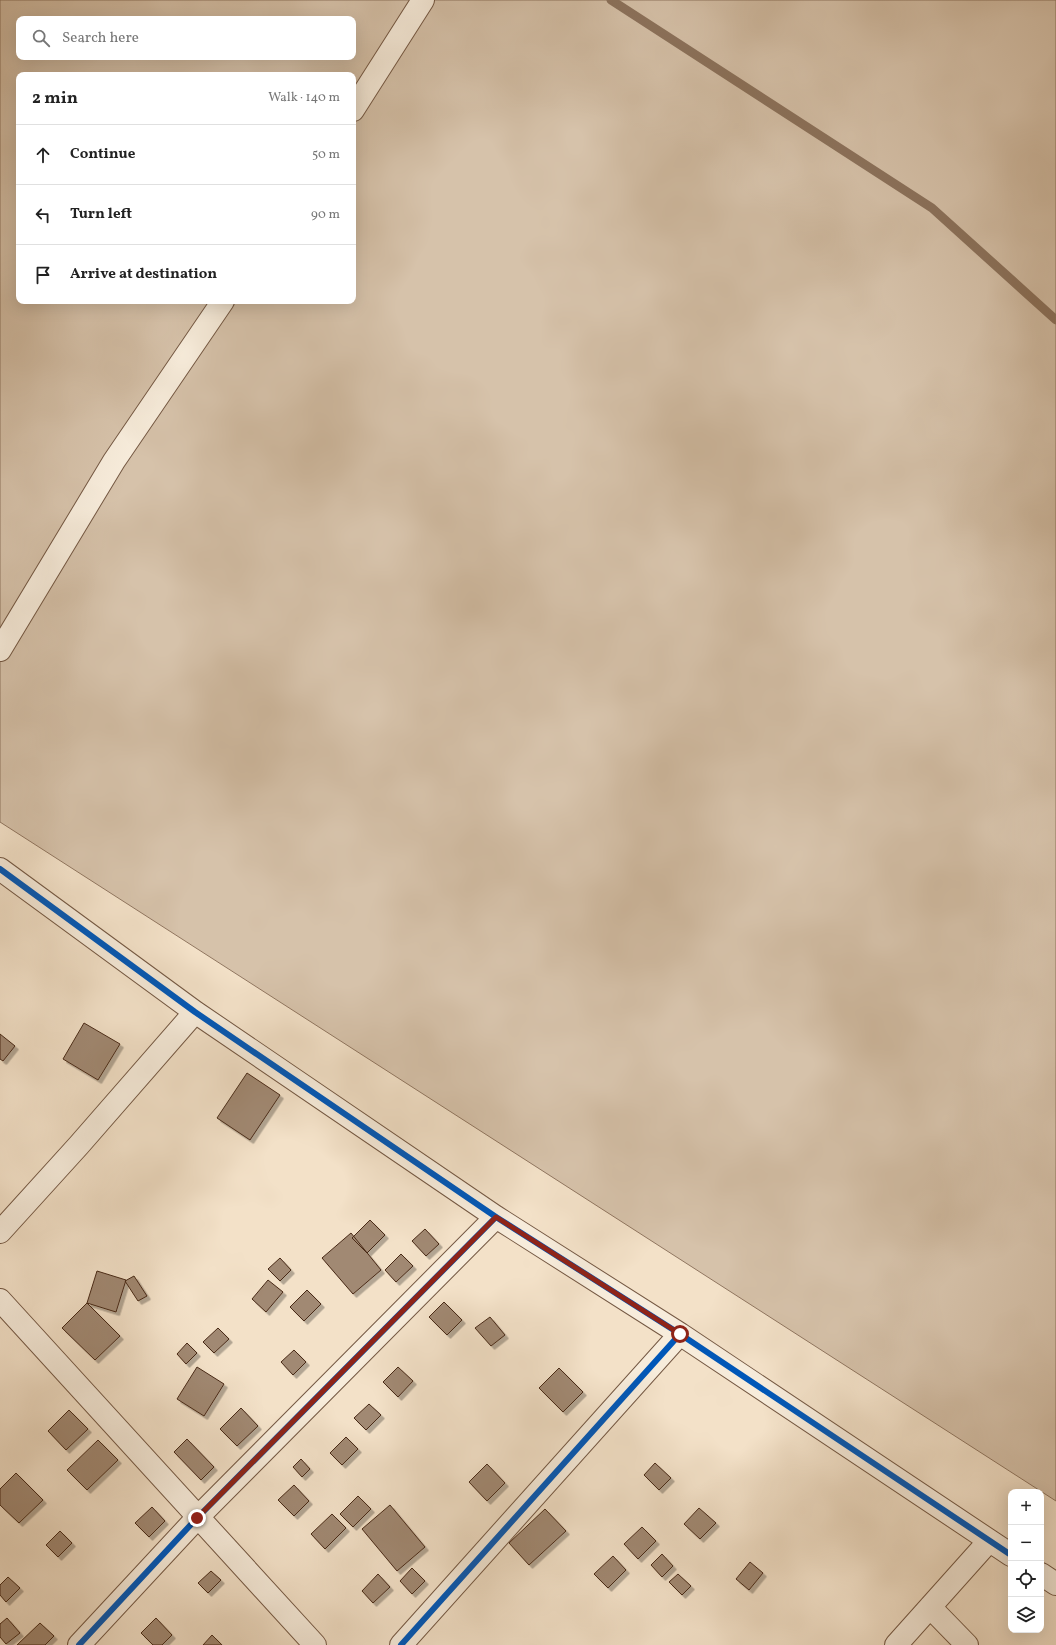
<!DOCTYPE html>
<meta charset="utf-8">
<style>
body{margin:0;font-family:Vollkorn,serif;background:#f2f2f2;color:#222}
.controls{position:absolute;right:12px;bottom:12px;display:grid;overflow:hidden;border-radius:8px;box-shadow:0 4px 16px #0002}
.controls button{width:36px;height:36px;display:grid;place-items:center;padding:0;border:0;border-bottom:1px solid #e0e0e0;background:#fff;color:#222;font:20px sans-serif}
.stop{position:absolute;width:12px;height:12px;margin:-9px;border:3px solid #8f2418;border-radius:50%;background:#fff}
.stop.end{background:#8f2418;border-color:#fff;box-shadow:0 1px 4px #0008}
.list{margin:0;padding:0;list-style:none}
h2{display:flex;justify-content:space-between;align-items:center;height:52px;margin:0;padding:0 16px;font-size:17px}
h2 small{font-size:13px;font-weight:400;color:#767676}
.list li{display:grid;grid-template-columns:26px 1fr auto;gap:12px;align-items:center;box-sizing:border-box;height:60px;padding:0 16px;border-top:1px solid #e0e0e0}
.list b{display:block;font-size:15px;white-space:nowrap}
.list em{font-size:13px;font-style:normal;color:#767676}
.icon{flex:none;width:22px;height:22px;fill:none;stroke:currentColor;stroke-width:2;stroke-linecap:round;stroke-linejoin:round}
.map{position:relative;flex:none;width:1056px;height:1645px;overflow:hidden}
.search{position:absolute;background:#fff;box-shadow:0 4px 16px #0002;left:16px;top:16px;width:340px;height:44px;display:flex;align-items:center;gap:10px;box-sizing:border-box;padding:0 14px;border-radius:8px;color:#767676;font-size:15px}
.panel{position:absolute;background:#fff;box-shadow:0 4px 16px #0002;left:16px;top:72px;width:340px;height:232px;border-radius:8px}
.map>svg:first-child{display:block}
.green{fill:#d6c2aa;stroke:#907660;fill-rule:evenodd}
.lines{fill:none;stroke-linecap:round;stroke-linejoin:round}
.stream{stroke:#8c735d;stroke-width:9}
.building{fill:#a18973;stroke:#492a17;filter:url(#shadow)}
.street-casing{stroke:#745843;stroke-width:24}
.street{stroke:#f7ecdb;stroke-width:22}
.cycleway-casing{stroke:#f7ecdb;stroke-width:8}
.cycleway{stroke:#0057b8;stroke-width:6}
.route{stroke:#8f2418;stroke-width:5}
</style>
<div class="map">
<svg width="1056" height="1645" viewBox="0 0 1056 1645">
<defs>
<filter id="shadow"><feDropShadow dx="3.5" dy="3.5" stdDeviation="0" flood-color="#0004"/></filter>
</defs>
<rect width="100%" height="100%" fill="#f3e1c8"/>
<filter id="stains"><feTurbulence type="fractalNoise" baseFrequency=".005" numOctaves="4"/><feColorMatrix values="0 0 0 0 .2 0 0 0 0 .09 0 0 0 0 .02 0 0 0 .5 -.17"/></filter>
<radialGradient id="worn" r=".72"><stop offset=".6" stop-color="#630" stop-opacity="0"/><stop offset="1" stop-color="#630" stop-opacity=".3"/></radialGradient>
<path class="green" d="M0 0H1056V1501L0 822ZM19 19H353V57H19ZM19 75H353V301H19Z"/>
<g class="lines">
<path class="stream" d="M611 0 932 208 1056 320"/>
</g>
<path class="building" d="M84 1023 120 1044 98 1080 63 1059Z
M0 1034 15 1046 3 1061 0 1059Z
M247 1073 280 1095 250 1140 217 1118Z
M370 1220 385 1235 367 1253 352 1238Z
M425 1229 439 1244 426 1256 412 1241Z
M351 1233 381 1270 353 1294 322 1258Z
M401 1254 413 1266 396 1282 385 1270Z
M280 1258 291 1270 280 1281 268 1269Z
M97 1271 126 1280 116 1312 87 1303Z
M134 1276 147 1296 138 1301 125 1281Z
M268 1280 283 1292 266 1312 252 1299Z
M307 1290 321 1304 304 1321 290 1307Z
M444 1302 462 1320 447 1335 429 1317Z
M87 1303 120 1336 95 1360 62 1328Z
M490 1317 505 1335 491 1346 475 1328Z
M218 1328 229 1339 214 1353 203 1342Z
M187 1343 197 1353 186 1364 177 1354Z
M294 1350 306 1362 293 1375 281 1362Z
M197 1367 224 1384 204 1416 177 1399Z
M398 1367 413 1381 398 1397 383 1382Z
M559 1368 583 1392 563 1412 539 1388Z
M369 1404 381 1415 366 1430 354 1418Z
M241 1408 258 1426 237 1446 220 1429Z
M69 1410 88 1429 66 1450 48 1431Z
M346 1437 358 1449 342 1465 330 1453Z
M187 1439 214 1467 201 1480 174 1452Z
M98 1440 118 1460 87 1490 67 1470Z
M301 1459 310 1469 302 1477 293 1467Z
M655 1463 671 1478 659 1490 644 1475Z
M487 1464 505 1483 487 1501 469 1482Z
M16 1473 43 1500 19 1523 0 1505V1489Z
M294 1485 309 1501 294 1516 278 1500Z
M358 1496 371 1509 353 1527 340 1514Z
M390 1505 425 1547 397 1571 362 1529Z
M152 1507 165 1521 149 1537 135 1523Z
M699 1508 716 1523 700 1539 684 1524Z
M545 1509 566 1531 529 1565 509 1543Z
M332 1514 346 1528 325 1549 311 1534Z
M642 1527 656 1541 638 1559 624 1544Z
M60 1531 72 1543 58 1557 46 1545Z
M662 1554 673 1566 662 1577 651 1565Z
M613 1556 626 1570 608 1588 594 1574Z
M750 1562 763 1573 749 1590 736 1579Z
M412 1568 425 1581 412 1594 400 1581Z
M211 1571 221 1580 208 1593 198 1583Z
M378 1574 390 1587 373 1603 362 1591Z
M678 1574 691 1586 682 1595 669 1582Z
M8 1577 20 1588 6 1602 0 1595V1585Z
M7 1618 20 1633 6 1644 0 1637V1624Z
M156 1618 172 1635 162 1645H153L141 1633Z
M40 1623 54 1636 45 1645H17Z
M212 1635 222 1645H203Z"/>
<g class="lines">
<defs>
<path id="street" d="M353 110 423 0
M0 650 114 461 223 301
M0 869 195 1012 496 1217 680 1334 1011 1555
M0 1232 79 1145 195 1012
M0 1300 315 1645
M1041 1574 1056 1584
M930 1607 967 1645
M79 1645 197 1518 496 1217
M401 1645 680 1334
M896 1645 989 1541"/>
</defs>
<use href="#street" class="street-casing"/>
<use href="#street" class="street"/>
<defs>
<path id="cycleway" d="M0 869 195 1012 496 1217 680 1334 1011 1555
M79 1645 197 1518 496 1217
M401 1645 680 1334"/>
</defs>
<use href="#cycleway" class="cycleway-casing"/>
<use href="#cycleway" class="cycleway"/>
</g>
<g class="lines">
<path class="route" d="M197 1518 496 1217 680 1334"/>
</g>
<rect width="100%" height="100%" filter="url(#stains)"/>
<rect width="100%" height="100%" fill="url(#worn)"/>
</svg>
<div class="controls">
<button>+</button>
<button>−</button>
<button><svg class="icon" aria-label="locate" viewBox="0 0 24 24"><circle cx="12" cy="12" r="6"/><path d="M12 2v4M12 18v4M2 12h4M18 12h4"/></svg></button>
<button><svg class="icon" aria-label="layers" viewBox="0 0 24 24"><path d="M12 4l9 5-9 5-9-5zM3 14l9 5 9-5"/></svg></button>
</div>
<div class="stop" style="left:680px;top:1334px"></div>
<div class="stop end" style="left:197px;top:1518px"></div>
<div class="search"><svg class="icon" aria-label="search" viewBox="0 0 24 24"><circle cx="10" cy="10" r="6"/><path d="M15 15l6 6"/></svg>Search here</div>
<section class="panel">
<h2>2 min<small>Walk · 140 m</small></h2>
<ul class="list">
<li><svg class="icon" aria-label="ahead" viewBox="0 0 24 24"><path d="M12 20V5M6 11l6-6 6 6"/></svg><div><b>Continue</b></div><em>50 m</em></li>
<li><svg class="icon" aria-label="left" viewBox="0 0 24 24"><path d="M17 20v-9H6M10 6l-5 5 5 5"/></svg><div><b>Turn left</b></div><em>90 m</em></li>
<li><svg class="icon" aria-label="arrive" viewBox="0 0 24 24"><path d="M6 21V4h12l-3 4 3 4H6"/></svg><div><b>Arrive at destination</b></div></li>
</ul>
</section>
</div>
